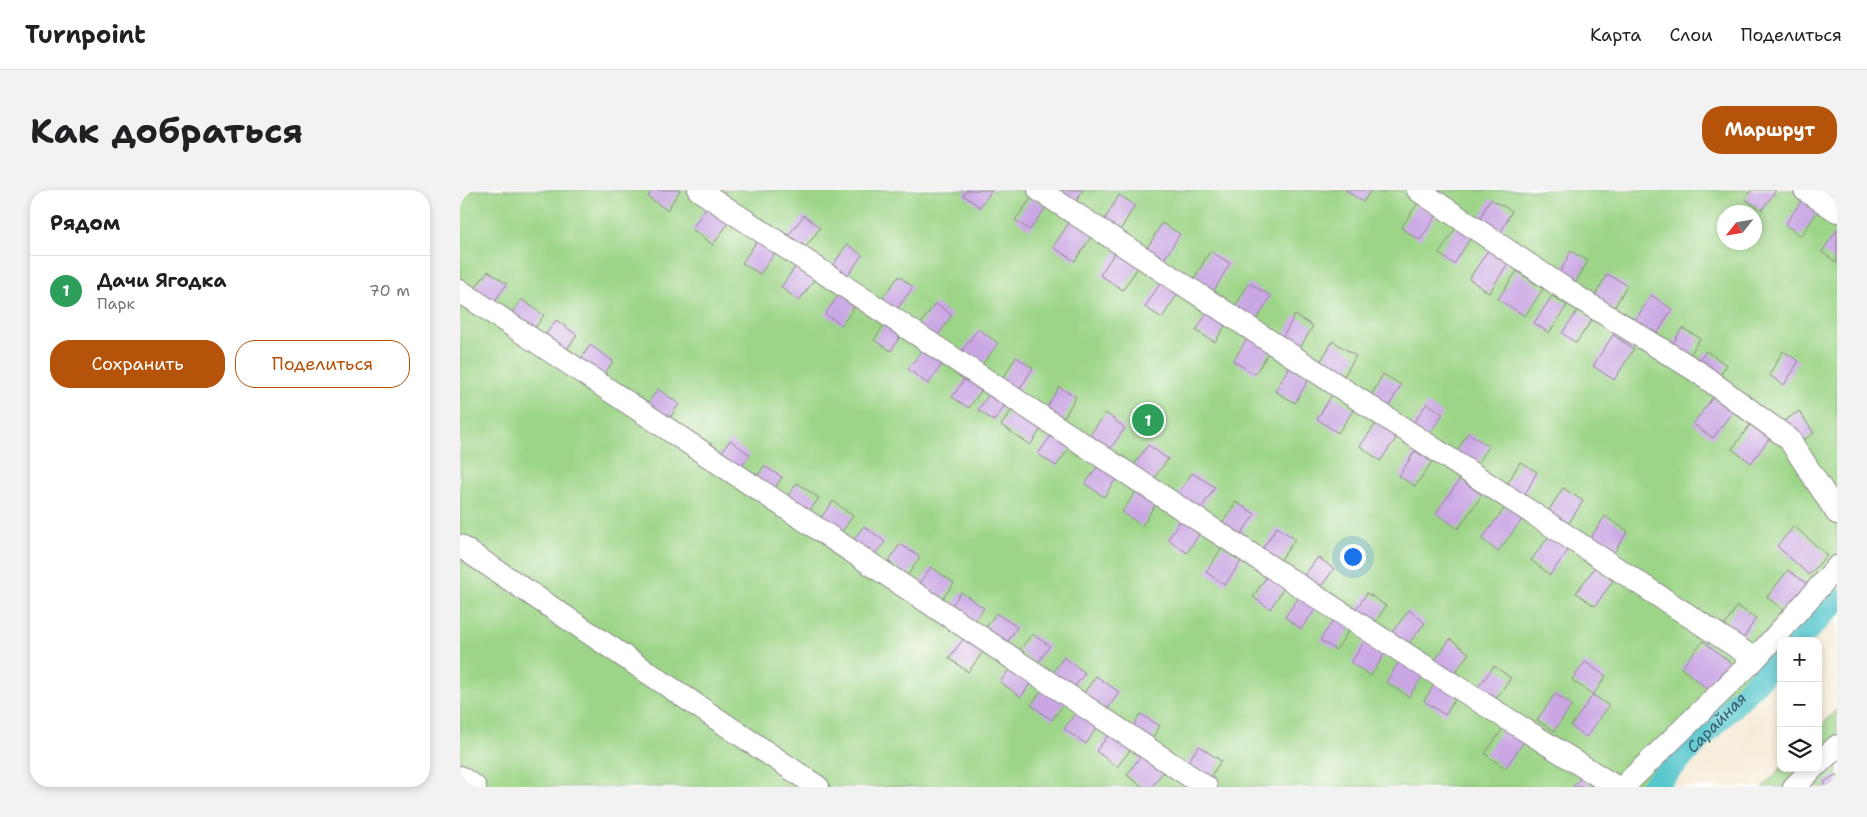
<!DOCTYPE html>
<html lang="ru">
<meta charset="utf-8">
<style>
body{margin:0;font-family:"Shantell Sans",sans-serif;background:#f2f2f2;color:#202124}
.controls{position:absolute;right:15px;bottom:15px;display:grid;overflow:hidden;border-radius:10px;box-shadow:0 2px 8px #0003}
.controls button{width:45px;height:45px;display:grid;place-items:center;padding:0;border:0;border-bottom:1px solid #e0e0e0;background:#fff;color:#202124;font:25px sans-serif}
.compass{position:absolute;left:1257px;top:15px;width:45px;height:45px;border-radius:50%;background:#fff;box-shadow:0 2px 8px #0003;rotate:239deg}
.you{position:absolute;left:892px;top:366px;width:18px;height:18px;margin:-12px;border:4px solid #fff;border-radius:50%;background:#1a73e8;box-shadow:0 0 0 8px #1a73e833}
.badge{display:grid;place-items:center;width:32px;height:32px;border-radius:50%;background:#b45309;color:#fff;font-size:16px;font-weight:700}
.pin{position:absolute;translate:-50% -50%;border:2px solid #fff;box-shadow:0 1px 5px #0006}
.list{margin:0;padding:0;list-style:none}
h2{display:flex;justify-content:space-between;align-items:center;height:65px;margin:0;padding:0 20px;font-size:21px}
h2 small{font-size:16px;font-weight:400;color:#757577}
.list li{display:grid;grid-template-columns:32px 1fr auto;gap:15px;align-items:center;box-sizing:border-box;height:70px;padding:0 20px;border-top:1px solid #e0e0e0}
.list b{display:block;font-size:19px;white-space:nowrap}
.list p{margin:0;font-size:16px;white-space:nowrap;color:#757577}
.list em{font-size:16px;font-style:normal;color:#757577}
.actions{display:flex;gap:10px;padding:15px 20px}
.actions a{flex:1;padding:11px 0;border:1px solid #b45309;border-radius:20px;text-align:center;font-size:18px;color:#b45309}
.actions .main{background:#b45309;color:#fff}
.icon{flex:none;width:28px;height:28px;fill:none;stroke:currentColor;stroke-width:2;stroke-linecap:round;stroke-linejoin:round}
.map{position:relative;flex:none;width:1377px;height:597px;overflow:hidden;border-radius:20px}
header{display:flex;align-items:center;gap:30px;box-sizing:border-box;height:70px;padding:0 25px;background:#fff;border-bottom:1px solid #e0e0e0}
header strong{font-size:24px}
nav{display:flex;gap:28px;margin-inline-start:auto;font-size:18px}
.intro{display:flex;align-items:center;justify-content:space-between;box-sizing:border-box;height:120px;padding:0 30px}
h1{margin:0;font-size:35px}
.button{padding:12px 22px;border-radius:20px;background:#b45309;color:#fff;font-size:18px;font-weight:700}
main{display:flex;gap:30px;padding:0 30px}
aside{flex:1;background:#fff;border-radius:20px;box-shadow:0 2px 8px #0003}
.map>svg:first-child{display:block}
.green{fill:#9cd587;stroke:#5f7c61;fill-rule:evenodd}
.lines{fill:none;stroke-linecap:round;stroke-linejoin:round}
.canal{stroke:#59c7ce;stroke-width:24}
.building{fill:#caa6e5}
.minor-casing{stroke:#8c8689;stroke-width:24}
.minor{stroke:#fff;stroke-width:22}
.labels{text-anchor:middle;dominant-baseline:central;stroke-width:5;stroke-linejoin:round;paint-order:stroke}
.water-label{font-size:16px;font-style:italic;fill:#355c6e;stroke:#fdfcf7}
</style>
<header>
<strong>Turnpoint</strong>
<nav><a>Карта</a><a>Слои</a><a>Поделиться</a></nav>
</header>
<div class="intro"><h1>Как добраться</h1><a class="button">Маршрут</a></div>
<main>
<aside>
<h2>Рядом<small></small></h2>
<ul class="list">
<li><span class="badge" style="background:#2e9e5b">1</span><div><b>Дачи Ягодка</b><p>Парк</p></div><em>70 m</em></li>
</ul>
<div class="actions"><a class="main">Сохранить</a><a>Поделиться</a></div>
</aside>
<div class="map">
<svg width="1377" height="597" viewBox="0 0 1377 597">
<rect width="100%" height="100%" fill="#fdfcf7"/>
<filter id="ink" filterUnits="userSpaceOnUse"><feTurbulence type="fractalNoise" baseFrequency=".02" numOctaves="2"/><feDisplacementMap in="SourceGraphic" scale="10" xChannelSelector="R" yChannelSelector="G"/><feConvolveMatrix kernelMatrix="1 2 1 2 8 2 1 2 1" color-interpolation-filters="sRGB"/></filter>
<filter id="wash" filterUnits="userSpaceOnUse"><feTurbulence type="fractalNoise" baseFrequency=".0096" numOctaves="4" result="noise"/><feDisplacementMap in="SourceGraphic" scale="20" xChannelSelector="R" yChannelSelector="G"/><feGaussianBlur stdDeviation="1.12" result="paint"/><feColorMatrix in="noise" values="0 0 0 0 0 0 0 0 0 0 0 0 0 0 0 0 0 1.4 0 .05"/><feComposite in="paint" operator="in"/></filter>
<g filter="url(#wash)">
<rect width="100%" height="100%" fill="#f6ebd7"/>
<path class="green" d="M0 0H1377V408L1334 451H1321V464L1187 597H0ZM1264 22H1294V52H1264Z
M1377 519V597H1303L1321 578H1358V539Z"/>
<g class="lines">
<g class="canal">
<path d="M1337 451 1377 410"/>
<path id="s1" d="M1192 597 1321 467"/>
</g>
</g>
<g id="blocks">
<path class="building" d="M192 0H220L207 20 188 7Z
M507 0H532L520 17 503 5Z
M596 0H623L614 15Z
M885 0H911L903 12Z
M1291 0H1316L1302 20 1285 9Z
M659 5 675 15 658 44 642 34Z
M572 7 586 17 570 40 555 30Z
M1030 9 1052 21 1039 46 1017 34Z
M1342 10 1358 21 1341 46 1325 35Z
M249 13 271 29 253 55 232 39Z
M958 13 976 26 960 50 941 38Z
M344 25 360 38 342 62 325 50Z
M611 30 633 44 615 71 593 57Z
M702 33 720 44 703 71 686 60Z
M997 36 1012 46 994 74 979 64Z
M1377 39V73L1362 62Z
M299 48 317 60 300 84 282 73Z
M387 54 402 65 386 88 371 78Z
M1029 59 1049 72 1029 103 1009 89Z
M656 61 679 76 663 100 640 85Z
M750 61 770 73 752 104 732 92Z
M1111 61 1128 71 1114 95 1098 86Z
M338 73 357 86 339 111 321 97Z
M28 81 47 94 34 112 15 98Z
M1057 81 1083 99 1065 126 1038 109Z
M1147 84 1167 95 1153 120 1133 109Z
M439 86 453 97 435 122 420 111Z
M703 89 720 100 702 128 685 117Z
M789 93 811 106 795 132 774 118Z
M381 102 397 113 382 135 365 124Z
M1191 105 1212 119 1195 147 1173 134Z
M1092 106 1107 115 1089 143 1074 133Z
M61 109 84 125 72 142 50 126Z
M475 113 492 125 475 150 458 138Z
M749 119 768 131 755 152 736 141Z
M1118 120 1132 130 1116 153 1102 143Z
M835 125 853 136 839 160 821 150Z
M96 130 117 145 105 162 84 147Z
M427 131 443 141 431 161 414 150Z
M1222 138 1240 148 1228 169 1210 158Z
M518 139 538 153 519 179 499 165Z
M1153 145 1174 159 1154 190 1133 176Z
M789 146 810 160 795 184 773 171Z
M873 151 896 166 881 191 857 177Z
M130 155 153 171 142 188 119 172Z
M466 155 486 169 468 194 448 179Z
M1246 161 1267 175 1256 191 1236 176Z
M1323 161 1339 171 1324 195 1309 185Z
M556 167 573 178 557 203 540 193Z
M830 176 850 187 835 213 815 201Z
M923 184 941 195 928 218 910 208Z
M506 187 523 198 509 218 492 207Z
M599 197 616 207 601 232 584 222Z
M198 199 219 214 207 232 185 217Z
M532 200 548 211 534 231 518 220Z
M872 205 894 219 878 243 857 229Z
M1253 207 1273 221 1253 248 1233 234Z
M967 213 983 224 967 247 951 237Z
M555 216 583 236 570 255 541 235Z
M1339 221 1354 243 1339 253 1324 231Z
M646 223 665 238 646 265 626 250Z
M1293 231 1312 245 1291 273 1272 259Z
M917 232 937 247 920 271 900 256Z
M593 243 611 256 596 276 578 264Z
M1008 243 1029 256 1015 278 994 266Z
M270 250 290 265 279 280 259 266Z
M688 255 708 269 691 293 671 279Z
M955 261 972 272 955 296 939 286Z
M1060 272 1077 282 1063 308 1045 298Z
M640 273 658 286 644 307 625 294Z
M304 276 322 287 312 303 294 291Z
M732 283 755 297 739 322 716 307Z
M1000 289 1022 305 998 339 976 323Z
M337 293 359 308 348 323 327 307Z
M678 298 697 312 682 336 662 322Z
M1103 298 1123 311 1107 336 1087 323Z
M373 311 393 326 381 343 360 329Z
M776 312 795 324 779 347 761 335Z
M1046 316 1063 328 1038 362 1022 349Z
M1145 326 1168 341 1151 367 1128 352Z
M723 327 742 340 727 363 708 349Z
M404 336 425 352 411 369 391 353Z
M1334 336 1367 365 1349 385 1317 356Z
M817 337 835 349 818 374 800 362Z
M1090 345 1109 359 1090 385 1071 370Z
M440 354 460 367 448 385 428 372Z
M763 356 783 368 765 395 746 382Z
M858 367 874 379 857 402 841 390Z
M471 377 494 393 481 411 458 395Z
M1135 377 1153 391 1135 416 1116 403Z
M1328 380 1350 396 1328 424 1307 407Z
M809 383 826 395 810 419 793 407Z
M501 402 524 418 512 435 489 420Z
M842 403 859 415 841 439 825 427Z
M907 403 926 416 912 437 893 424Z
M1277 416 1296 428 1283 449 1264 437Z
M949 420 965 433 945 458 929 446Z
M536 423 557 437 545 456 524 441Z
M876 427 891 437 876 460 860 450Z
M507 444 526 458 508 482 489 468Z
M572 444 590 456 577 474 559 461Z
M907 447 927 459 911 486 891 473Z
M990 449 1009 463 992 487 973 473Z
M1243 451 1271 473 1249 500 1221 478Z
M604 467 625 483 612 500 591 485Z
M940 470 963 486 949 507 926 492Z
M1125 472 1146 486 1133 505 1112 490Z
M1034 476 1051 488 1033 512 1016 500Z
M551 477 572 491 561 507 540 492Z
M636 486 659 502 647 520 623 504Z
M976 491 998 505 985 525 964 511Z
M584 497 605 512 592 530 571 515Z
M1095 504 1112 515 1094 541 1077 530Z
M1133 505 1149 516 1126 547 1111 536Z
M616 522 637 537 626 554 604 539Z
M681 524 700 536 690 552 671 539Z
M1044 537 1064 552 1045 578 1025 564Z
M650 543 671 559 657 577 636 561Z
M739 556 761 571 748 590 726 574Z
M681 565 704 581 692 597H683L667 585Z
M1377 584V597H1367L1364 592Z
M1121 587 1133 597H1113Z"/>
</g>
</g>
<g filter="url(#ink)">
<use href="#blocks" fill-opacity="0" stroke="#8c8689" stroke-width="1"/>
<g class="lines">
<defs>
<path id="minor" d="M239 0C543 201 846 404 1156 597
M579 0 1295 469
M958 0 1114 105 1238 182 1329 249 1377 323
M1345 0 1377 21
M0 101 746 597
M0 356 358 597
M1358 574 1377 556
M0 587 15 597
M1163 597 1295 469 1377 377
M1334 597 1353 578"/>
</defs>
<use href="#minor" class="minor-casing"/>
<use href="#minor" class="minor"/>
</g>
</g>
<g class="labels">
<g class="water-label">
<text stroke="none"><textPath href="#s1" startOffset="91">Сарайная</textPath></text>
</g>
</g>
</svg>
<div class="controls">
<button>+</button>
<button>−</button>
<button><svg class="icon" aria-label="layers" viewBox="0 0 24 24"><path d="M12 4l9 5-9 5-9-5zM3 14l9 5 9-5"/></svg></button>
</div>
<svg class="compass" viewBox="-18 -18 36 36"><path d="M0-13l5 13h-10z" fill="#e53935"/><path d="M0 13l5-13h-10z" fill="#757577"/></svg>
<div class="you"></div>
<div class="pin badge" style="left:688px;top:230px;background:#2e9e5b">1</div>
</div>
</main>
